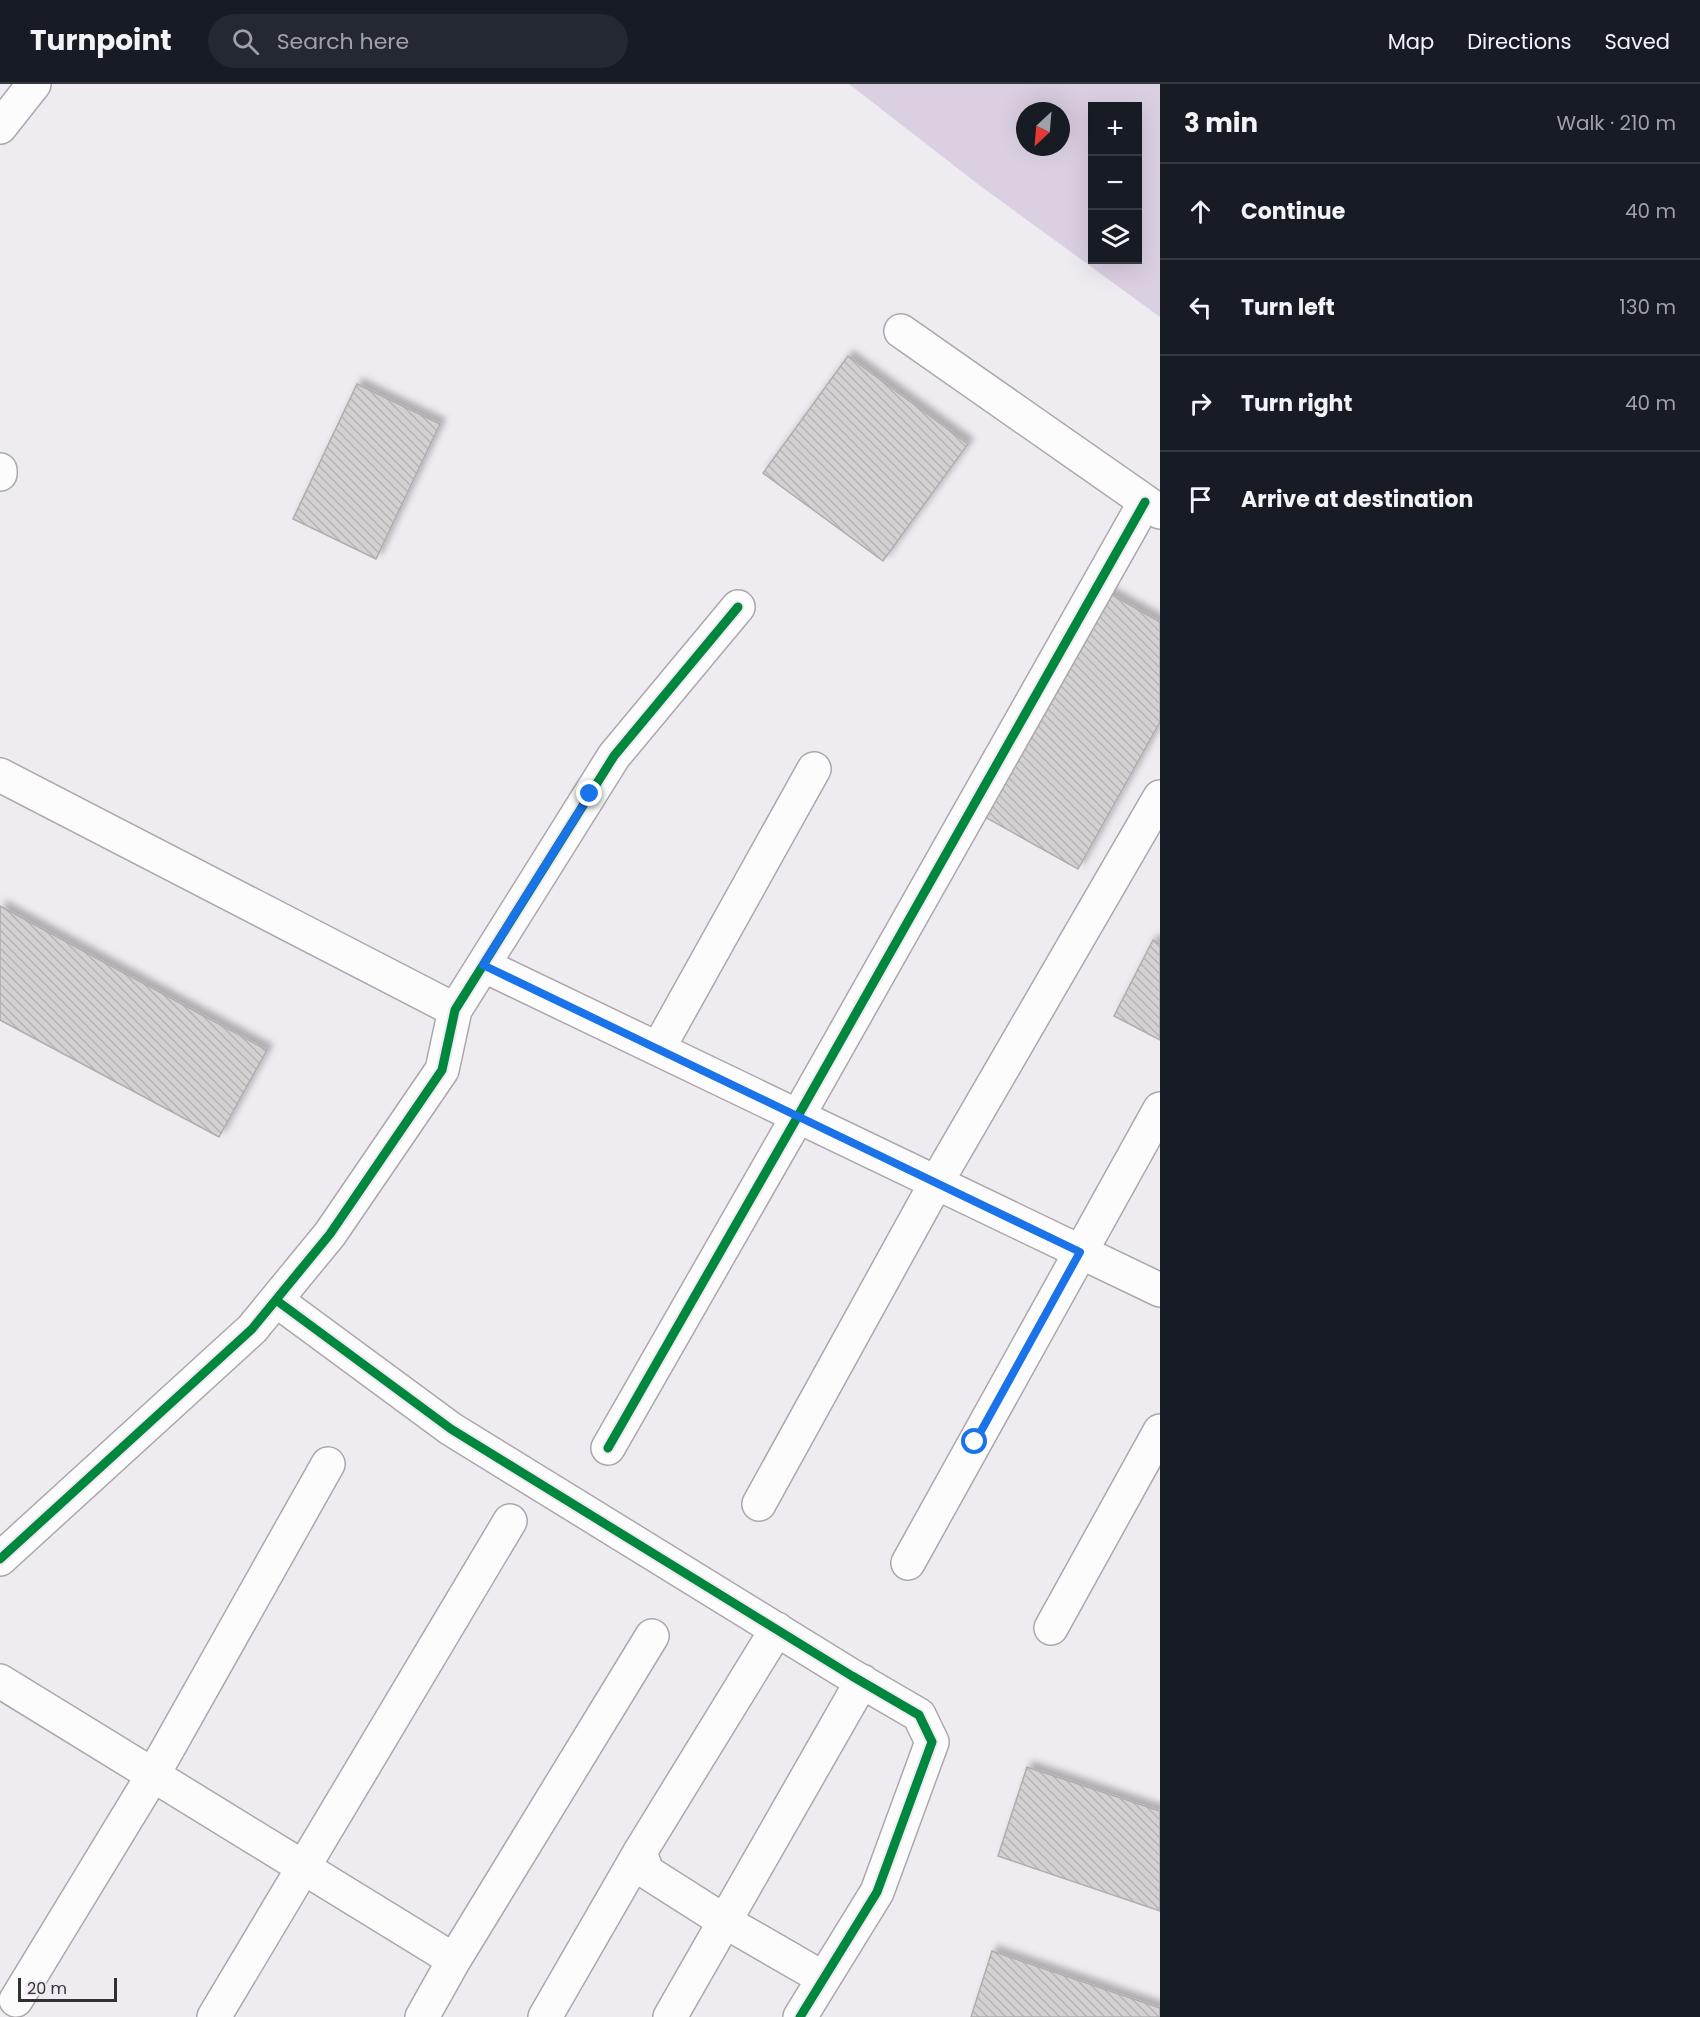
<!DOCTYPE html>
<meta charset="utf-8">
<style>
body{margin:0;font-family:Poppins,sans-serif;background:#242831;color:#f1f3f6}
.controls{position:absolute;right:18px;top:18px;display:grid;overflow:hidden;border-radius:0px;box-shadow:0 6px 24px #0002}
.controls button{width:54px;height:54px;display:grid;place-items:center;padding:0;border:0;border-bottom:2px solid #363941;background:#171b24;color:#f1f3f6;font:30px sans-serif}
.compass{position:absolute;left:1016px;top:18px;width:54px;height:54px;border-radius:50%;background:#171b24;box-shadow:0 6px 24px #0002;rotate:206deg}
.scale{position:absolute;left:18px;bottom:15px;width:99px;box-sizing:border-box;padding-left:6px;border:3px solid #323034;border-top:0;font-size:16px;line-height:21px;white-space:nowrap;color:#323034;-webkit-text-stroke:4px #f0e9f4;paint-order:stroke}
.stop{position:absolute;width:18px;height:18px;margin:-14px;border:4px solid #1a73e8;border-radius:50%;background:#fff}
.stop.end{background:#1a73e8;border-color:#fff;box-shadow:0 2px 6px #0008}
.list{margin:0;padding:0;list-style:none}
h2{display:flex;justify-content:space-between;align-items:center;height:78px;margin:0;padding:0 24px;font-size:26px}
h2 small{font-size:20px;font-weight:400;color:#9ea1a6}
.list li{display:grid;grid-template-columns:39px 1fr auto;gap:18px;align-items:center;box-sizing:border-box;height:96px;padding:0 24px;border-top:2px solid #363941}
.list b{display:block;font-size:22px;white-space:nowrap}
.list em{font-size:20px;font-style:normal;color:#9ea1a6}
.icon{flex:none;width:33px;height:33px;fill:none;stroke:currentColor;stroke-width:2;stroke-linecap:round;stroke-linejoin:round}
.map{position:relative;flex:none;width:1160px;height:1933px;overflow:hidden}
header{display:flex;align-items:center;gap:36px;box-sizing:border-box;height:84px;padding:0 30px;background:#171b24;border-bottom:2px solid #363941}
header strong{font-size:28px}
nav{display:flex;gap:33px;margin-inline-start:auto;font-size:21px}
.search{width:420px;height:54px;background:#242831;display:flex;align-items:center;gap:15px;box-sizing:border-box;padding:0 21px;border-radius:33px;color:#9ea1a6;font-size:22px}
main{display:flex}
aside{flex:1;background:#171b24}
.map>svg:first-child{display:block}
.grass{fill:#dbd0e2;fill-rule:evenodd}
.building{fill:url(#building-back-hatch);stroke:#afadad;stroke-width:1.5;filter:url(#shadow)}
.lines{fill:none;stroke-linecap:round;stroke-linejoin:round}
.minor-casing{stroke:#aaa8ac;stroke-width:36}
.minor{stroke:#fdfcfd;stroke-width:33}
.cycleway-casing{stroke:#f0e9f4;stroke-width:13}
.cycleway{stroke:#00873e;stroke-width:9}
.route{stroke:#1a73e8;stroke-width:8}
</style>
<header>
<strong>Turnpoint</strong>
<div class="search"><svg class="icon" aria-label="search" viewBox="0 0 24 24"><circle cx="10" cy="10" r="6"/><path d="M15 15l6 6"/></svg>Search here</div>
<nav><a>Map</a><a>Directions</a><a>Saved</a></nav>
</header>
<main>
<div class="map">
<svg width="1160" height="1933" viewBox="0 0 1160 1933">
<defs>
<pattern id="building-back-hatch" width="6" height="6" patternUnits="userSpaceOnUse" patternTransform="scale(1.5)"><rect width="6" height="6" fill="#d3d1d1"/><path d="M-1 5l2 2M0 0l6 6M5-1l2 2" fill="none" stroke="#b6b4b4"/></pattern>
<filter id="shadow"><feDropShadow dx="5.5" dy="-5.5" stdDeviation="3" flood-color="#0004"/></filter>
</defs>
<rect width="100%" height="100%" fill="#efecf1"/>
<path class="grass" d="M849 0H1160V233L979 101ZM1092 22H1138V176H1092ZM1025 27H1061V63H1025Z"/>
<path class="building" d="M848 272 968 360 883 477 763 389Z
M357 300 440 340 376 475 293 435Z
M1100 504 1160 538V638L1078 785 976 728Z
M0 822 267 966 219 1053 0 936Z
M1153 856 1160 860V956L1114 932Z
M1027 1683 1160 1727V1827L998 1772Z
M992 1867 1160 1924V1933H971Z"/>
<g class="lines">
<defs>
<path id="minor" d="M0 43 34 0
M901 247 1160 428
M0 386V390
M0 691 455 926
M483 881 1160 1206
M658 965 814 685
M276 1216 451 1345 852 1592 919 1631 932 1658 877 1808 800 1933
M608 1364 798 1032 1145 418
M759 1420 936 1099 1160 713
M0 1475 252 1245 330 1150 442 986 455 926 614 672 738 523
M908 1479 1160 1025
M1051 1544 1160 1347
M777 1545 640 1768 647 1788 724 1837 823 1894
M0 1597 454 1876
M16 1916 153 1691 328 1380
M214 1933 510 1437
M422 1933 454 1876 652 1552
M545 1933 640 1768
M670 1933 862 1597"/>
</defs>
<use href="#minor" class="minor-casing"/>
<use href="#minor" class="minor"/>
<defs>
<path id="cycleway" d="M276 1216 451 1345 852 1592 919 1631 932 1658 877 1808 800 1933
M608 1364 798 1032 1145 418
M0 1475 252 1245 330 1150 442 986 455 926 614 672 738 523"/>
</defs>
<use href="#cycleway" class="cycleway-casing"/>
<use href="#cycleway" class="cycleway"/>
</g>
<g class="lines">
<path class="route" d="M590 710 483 881 1080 1168 975 1358"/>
</g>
</svg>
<div class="controls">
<button>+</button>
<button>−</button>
<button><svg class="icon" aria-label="layers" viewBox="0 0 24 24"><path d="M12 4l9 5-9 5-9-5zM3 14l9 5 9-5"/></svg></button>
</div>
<svg class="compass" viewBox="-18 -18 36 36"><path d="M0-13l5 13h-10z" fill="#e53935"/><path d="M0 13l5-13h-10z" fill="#9ea1a6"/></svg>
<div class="scale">20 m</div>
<div class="stop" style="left:975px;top:1358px"></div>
<div class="stop end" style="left:590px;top:710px"></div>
</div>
<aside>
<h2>3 min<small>Walk · 210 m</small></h2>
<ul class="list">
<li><svg class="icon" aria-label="ahead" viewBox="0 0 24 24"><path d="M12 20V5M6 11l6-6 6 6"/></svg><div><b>Continue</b></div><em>40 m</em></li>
<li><svg class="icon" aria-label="left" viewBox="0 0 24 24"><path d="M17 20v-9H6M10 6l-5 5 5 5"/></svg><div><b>Turn left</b></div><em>130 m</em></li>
<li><svg class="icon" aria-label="right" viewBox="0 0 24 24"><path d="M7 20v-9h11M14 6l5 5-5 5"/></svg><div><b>Turn right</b></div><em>40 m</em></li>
<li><svg class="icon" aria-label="arrive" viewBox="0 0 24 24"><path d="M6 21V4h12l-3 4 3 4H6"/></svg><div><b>Arrive at destination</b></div></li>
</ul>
</aside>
</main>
